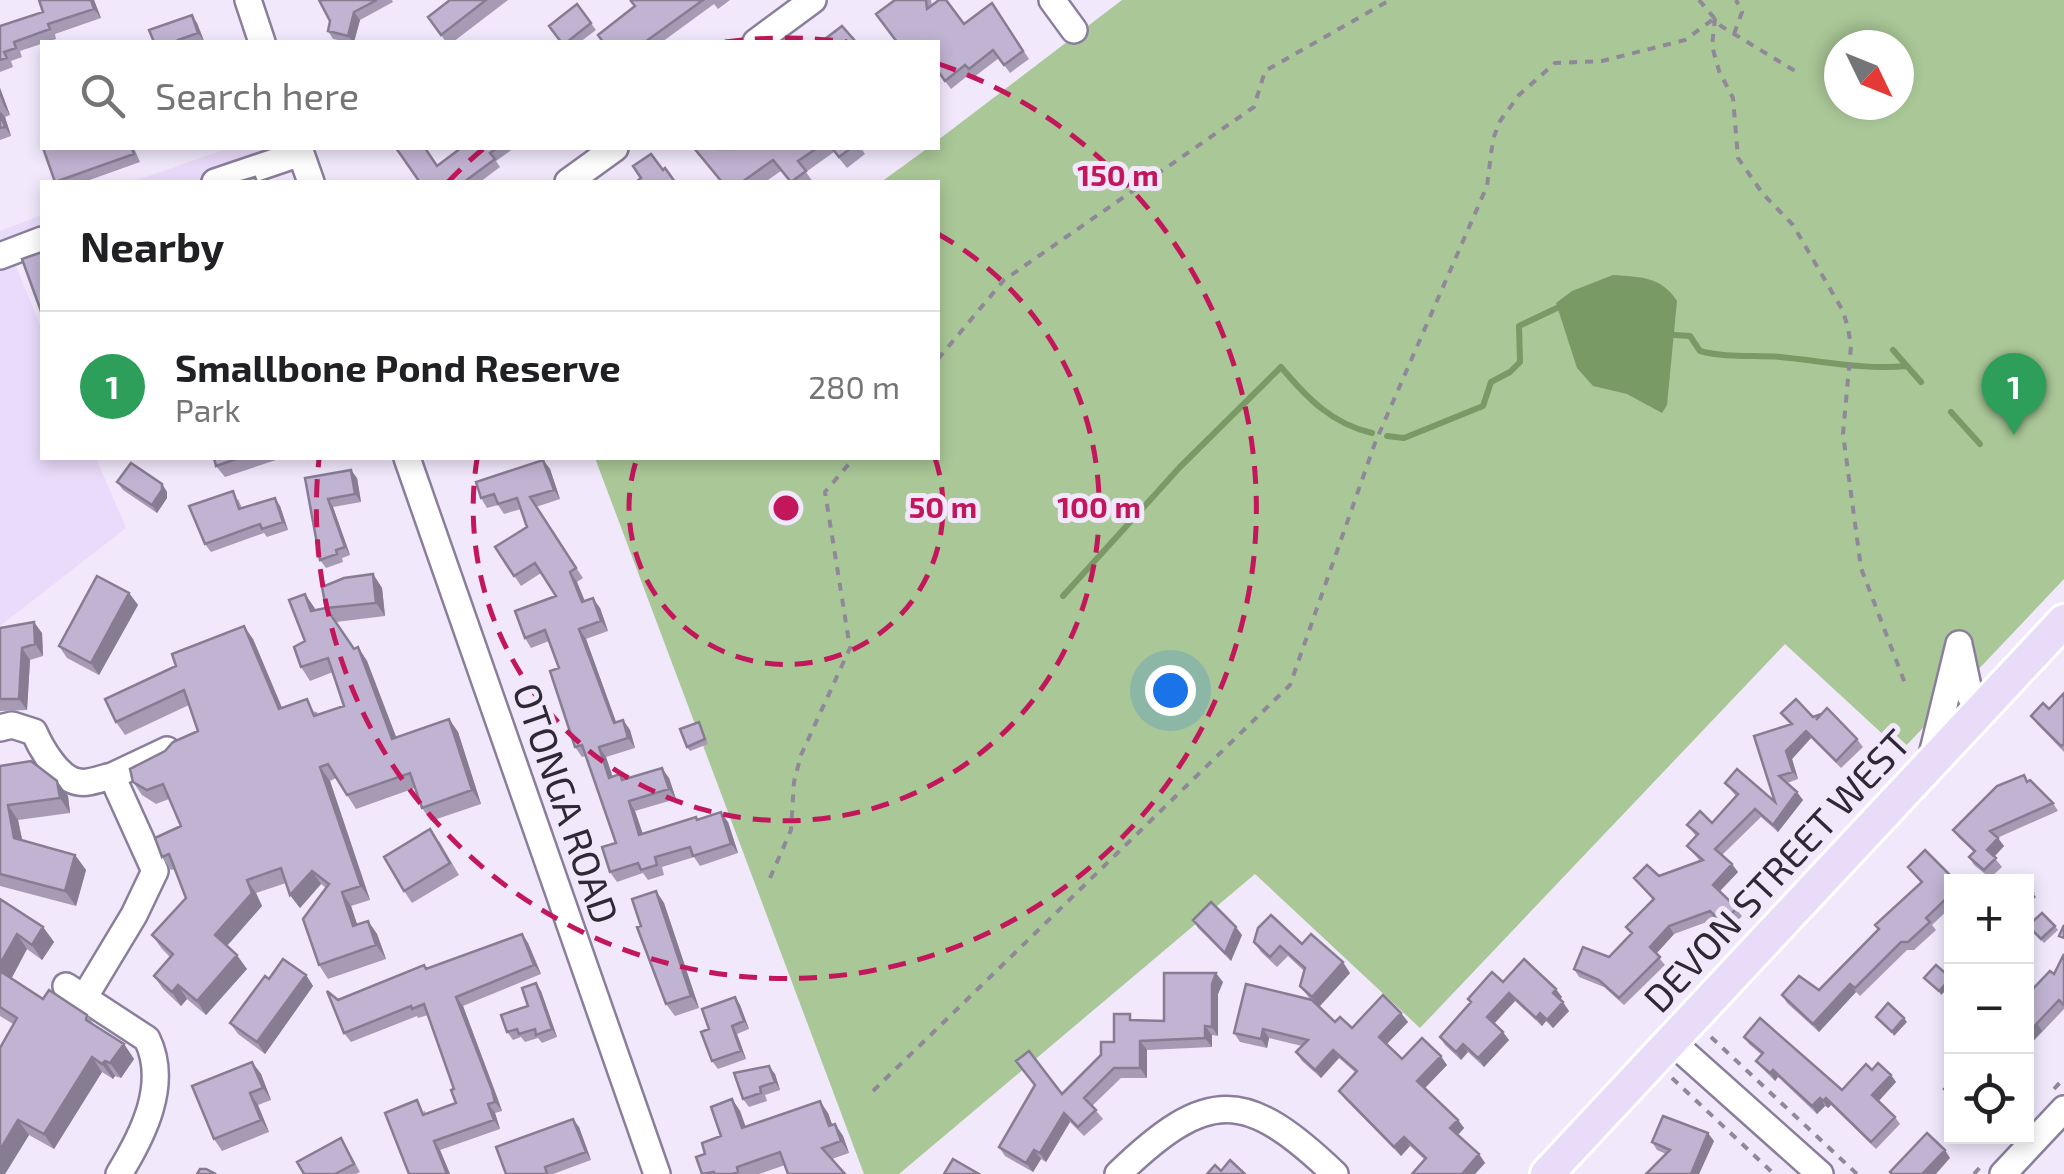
<!DOCTYPE html>
<meta charset="utf-8">
<style>
body{margin:0;font-family:"Exo 2",sans-serif;background:#f2f2f2;color:#202124}
.controls{position:absolute;right:30px;bottom:30px;display:grid;overflow:hidden;border-radius:0px;box-shadow:0 5px 15px #0003}
.controls button{width:90px;height:90px;display:grid;place-items:center;padding:0;border:0;border-bottom:2px solid #e0e0e0;background:#fff;color:#202124;font:50px sans-serif}
.compass{position:absolute;left:1824px;top:30px;width:90px;height:90px;border-radius:50%;background:#fff;box-shadow:0 5px 15px #0003;rotate:133deg}
.you{position:absolute;left:1170px;top:690px;width:35px;height:35px;margin:-25px;border:8px solid #fff;border-radius:50%;background:#1a73e8;box-shadow:0 0 0 15px #1a73e833}
.badge{display:grid;place-items:center;width:65px;height:65px;border-radius:50%;background:#528923;color:#fff;font-size:32px;font-weight:700}
.pin{position:absolute;translate:-50% -82px;filter:drop-shadow(0 2px 5px #0008)}
.pin::after{content:'';position:absolute;top:52px;width:35px;height:30px;background:inherit;clip-path:polygon(0 0,100% 0,50% 100%)}
.list{margin:0;padding:0;list-style:none}
h2{display:flex;justify-content:space-between;align-items:center;height:130px;margin:0;padding:0 40px;font-size:42px}
h2 small{font-size:32px;font-weight:400;color:#757577}
.list li{display:grid;grid-template-columns:65px 1fr auto;gap:30px;align-items:center;box-sizing:border-box;height:150px;padding:0 40px;border-top:2px solid #e0e0e0}
.list b{display:block;font-size:38px;white-space:nowrap}
.list p{margin:0;font-size:32px;white-space:nowrap;color:#757577}
.list em{font-size:32px;font-style:normal;color:#757577}
.icon{flex:none;width:55px;height:55px;fill:none;stroke:currentColor;stroke-width:2;stroke-linecap:round;stroke-linejoin:round}
.map{position:relative;flex:none;width:2064px;height:1174px;overflow:hidden}
.search{position:absolute;background:#fff;box-shadow:0 5px 15px #0003;left:40px;top:40px;width:900px;height:110px;display:flex;align-items:center;gap:25px;box-sizing:border-box;padding:0 35px;border-radius:0px;color:#757577;font-size:38px}
.panel{position:absolute;background:#fff;box-shadow:0 5px 15px #0003;left:40px;top:180px;width:900px;height:280px;border-radius:0px}
.map>svg:first-child{display:block}
.built{fill:#e9dbfa}
.green{fill:#a9c797;fill-rule:evenodd}
.water{fill:#799a64}
.lines{fill:none;stroke-linecap:round;stroke-linejoin:round}
.stream{stroke:#799a64;stroke-width:6}
.minor-casing{stroke:#8b7e9c;stroke-width:30}
.major-casing{stroke:#fff;stroke-width:38}
.path{stroke:#908899;stroke-width:4;stroke-dasharray:8 8;stroke-linecap:butt}
.minor{stroke:#fff;stroke-width:25}
.major{stroke:#e9dcf9;stroke-width:32}
.wall{fill:#a69ab5}
.shaded-wall{fill:#877d93}
.building{fill:#c1b3d2;stroke:#877d93;stroke-width:2.5}
.ring{fill:none;stroke:#c2185b;stroke-width:5;stroke-dasharray:18 12}
.labels{text-anchor:middle;dominant-baseline:central;stroke-width:10;stroke-linejoin:round;paint-order:stroke}
.street-label{font-size:38px;fill:#2f2936;stroke:#f1e8fc}
.centre{fill:#c2185b;stroke:#f1e8fc;stroke-width:5}
.ring-label{font-size:30px;text-anchor:middle;font-weight:bold;fill:#c2185b;stroke:#f1e8fc;stroke-width:10;stroke-linejoin:round;paint-order:stroke}
</style>
<div class="map">
<svg width="2064" height="1174" viewBox="0 0 2064 1174">
<rect width="100%" height="100%" fill="#f1e8fc"/>
<path class="built" d="M228 148H279L250 182H132Z
M42 215V257L16 266 42 330V458H96L126 528 0 626V231Z"/>
<path class="green" d="M1122 0H2064V579L1901 751 1785 644 1420 1028 1255 874 899 1174H864L595 458H938V182H881L928 148H938V140ZM1839 45H1899V105H1839Z"/>
<path class="water" d="M1613 275C1640 277 1661 276 1677 301L1667 405 1662 413 1627 394 1593 386 1577 368 1556 303 1572 291Z"/>
<g class="lines">
<path class="stream" d="M1675 335 1690 336 1700 351C1726 358 1753 355 1780 357 1823 361 1863 370 1907 366
M1893 350 1921 382
M1951 412 1980 444
M1387 436 1404 438 1483 406 1491 382 1510 372 1520 362 1519 326 1557 308
M1063 596 1180 467 1281 367C1307 398 1332 424 1372 433"/>
<defs>
<path id="minor" d="M248 0 262 42
M1052 0 1074 30
M756 42 813 0
M299 148 311 182
M215 182 301 153
M568 182 615 148
M0 256 42 240
M407 458 657 1174
M1960 649 1970 696 1982 708
M0 728 12 725 34 732C41 748 59 780 79 782 88 784 102 778 112 776L155 871 134 915 84 998
M1930 763 1959 644
M112 776 167 750
M66 986 147 1039C169 1084 143 1135 119 1174
M1671 1041 1820 1174
M1118 1174C1208 1087 1246 1089 1335 1174
M2003 1174 2064 1109"/>
<path id="major" d="M1547 1174 2064 621"/>
</defs>
<use href="#minor" class="minor-casing"/>
<use href="#major" class="major-casing"/>
<path class="path" d="M1699 0 1721 26 1795 71
M1715 18 1712 46 1719 71 1733 98 1738 158 1763 194 1793 225 1843 311 1848 328 1851 346 1843 434 1861 568 1906 686
M1734 34 1742 12 1736 0
M938 359 1004 280 1254 107 1265 71 1390 0
M770 878 791 830 794 782 801 755 850 648 825 492 854 458
M1711 1037 1857 1174
M1672 1078 1774 1174
M2054 1089 2064 1078
M873 1091 1290 685 1375 443 1487 186 1493 139 1500 121 1519 95 1555 63 1602 61 1685 40 1715 18
M1974 1174 1982 1165"/>
<use href="#minor" class="minor"/>
<use href="#major" class="major"/>
</g>
<path class="wall" d="M39 0H94L101 18 55 34 56 39 20 51 22 57 11 61 13 67 0 72V26L43 12Z
M319 0H392L393 2 360 20 354 42H348L333 39 328 31 330 21Z
M450 0H508L453 42H446L428 17Z
M633 0H730L718 9 714 4 662 42H603L635 6Z
M895 0H931L932 6 964 24 992 3 1029 59 1010 73 999 58 974 77 971 73 951 89 938 72Z
M577 4 596 30 580 42H561Z
M197 23 204 41 198 42H154Z
M0 88 10 115 5 117 11 136 0 140Z
M134 148 140 162 84 182H55Z
M461 148H514L496 161 500 167 480 182H417Z
M693 148H861L865 154 847 168 834 152 806 172 813 182H790L781 171 765 182H721Z
M214 458H282L225 477 216 466Z
M543 460 550 469 560 499 536 507 583 578 577 582 585 601 600 608 608 631 586 639 616 722 623 720 630 730 635 748 606 757 613 777 620 774 623 780 669 778 676 799 635 811 643 834 698 820 728 822 738 853 700 866 694 857 662 867 664 875 648 880 643 873 617 882 610 872 616 843 586 756 582 757 575 747 559 668 549 641 531 648 525 638 556 596 541 573 521 586 495 547 527 527 521 509 504 514 498 505 487 508 481 498Z
M305 478H357L361 502 333 507 350 555 342 558 343 562 326 568 320 560Z
M117 482 162 484 167 492V498L157 513 123 490Z
M238 499 242 508 280 506 288 530 267 537 264 533 211 552 205 544Z
M373 574 382 588 385 616 336 622 354 649 358 647 367 661 396 738 449 719 458 732 481 804 431 821 422 808 415 788 356 809 336 778 330 781 370 900 351 906 357 924 368 921 377 934 386 959 328 979 319 965 326 888 321 884 300 908 290 895 286 883 256 893 262 906 227 946 247 969 206 1015 187 999 181 1006 163 989 154 976 170 957 162 949 152 935 186 898 175 869 171 870 162 857 181 826 169 799 156 804 142 795 133 782 165 751 198 731 189 705 125 735 116 722 253 639 282 708 317 712 318 715 344 706 333 672 310 681 301 667 305 641 314 607 315 610 326 608Z
M129 593 138 605 99 675 67 658 59 646Z
M0 628 42 633 43 656 30 660 27 710 0 711Z
M2064 693V752L2037 724 2031 716 2049 709Z
M1781 713 1813 717 1857 739 1863 747 1841 768 1811 738 1792 759 1798 779 1787 783 1803 800 1778 832 1761 817 1722 855 1738 872 1720 891 1742 916 1728 931 1715 919 1674 934 1656 954 1665 965 1624 1005 1604 987 1579 977 1574 969 1609 957 1631 934 1626 927 1653 900 1634 878 1659 876 1700 861 1687 846 1696 836 1687 825 1712 823 1736 796 1725 783 1775 802 1790 724Z
M701 726 708 744 690 751 687 747Z
M0 766 57 781 68 796 70 813 18 820 22 840 75 855 86 870 76 906 0 886Z
M2028 781 2053 803 2058 811 1997 838 2004 846 1994 857 2002 867 1990 878 1974 865 1969 857 1974 852 1959 838 1953 830Z
M439 841 459 875 412 903 404 891Z
M1908 867 1952 882V906L1932 925 1936 930 1914 950H1907L1860 996 1856 992 1819 1032 1787 1003 1782 995 1819 990 1878 929 1875 925 1921 883Z
M656 891 664 903 699 1008 675 1016 666 1004 641 926Z
M0 899 43 927 54 942 42 960 27 949 11 979 43 999 87 1015 95 1026 124 1044 134 1059 121 1078 115 1076 113 1079 102 1072 54 1149 29 1135 5 1174 13 1024 0 1016Z
M1193 920 1242 935 1231 961 1198 928Z
M2028 926H2055L2058 930 2044 943Z
M522 934 528 943 541 974 463 1006 498 1099 502 1111 495 1113 500 1129 440 1150 450 1174H409L424 1110 426 1114 456 1103 454 1089 428 1015 418 1018 417 1016 351 1042 344 1033 338 1000Z
M1254 942 1302 944 1350 973 1319 1007 1335 1022 1352 1028 1401 1013 1408 1022 1386 1044 1402 1059 1447 1065 1424 1089 1458 1120 1464 1128 1458 1135 1479 1154 1485 1163 1475 1174H1412L1425 1160 1410 1146 1401 1156 1345 1099 1339 1091 1356 1073 1339 1058 1321 1078 1302 1061 1296 1052 1302 1046 1269 1038 1267 1048 1240 1042 1234 1033 1310 999 1300 986 1304 971 1288 956 1277 967 1261 952Z
M2064 954V1009L2026 1049V996L2054 974Z
M306 975 313 986 265 1054 238 1034 230 1023 269 979Z
M1223 982 1218 994V1036L1212 1035V1047L1147 1050V1078H1121L1092 1106 1103 1119 1084 1136 1070 1122 1046 1162 1041 1159 1033 1172 1005 1156 999 1147 1062 1094 1135 1021H1164Z
M1503 982 1562 997 1560 1000 1569 1011 1553 1028 1546 1021 1542 1026 1515 1001 1494 1023 1509 1040 1484 1067 1468 1052 1461 1060 1445 1045 1440 1037 1471 1003 1468 999Z
M541 991 557 1037 542 1043 538 1038 525 1042 521 1037 513 1040 507 1032Z
M735 997 740 1005 749 1029 737 1034 746 1059 718 1069 712 1061 709 1029Z
M1744 1037 1842 1090 1872 1070 1891 1075 1896 1082 1878 1101 1895 1117 1900 1124 1876 1149 1831 1105 1828 1108 1825 1106 1817 1114 1778 1077 1775 1081 1762 1068 1756 1061 1762 1055 1749 1044Z
M252 1062 261 1074 271 1100 258 1105 269 1132 222 1151 214 1139Z
M775 1074 780 1090 765 1095 767 1101 749 1107 743 1099Z
M732 1099 740 1111 746 1127 828 1113 832 1125 835 1124 843 1136 849 1153 832 1159 785 1165 759 1174H702L705 1154 721 1136Z
M579 1127 591 1160 553 1174H506Z
M1714 1141 1699 1174H1646L1666 1154 1657 1150 1652 1142Z
M346 1146 360 1172 356 1174H304Z"/>
<path class="shaded-wall" d="M91 0H94L101 18 94 9Z
M354 12 360 20 354 42H353L348 36Z
M192 15 197 23 204 41 198 33Z
M0 88 10 115 4 106 0 96Z
M0 111 5 117 11 136 5 127Z
M543 460 550 469 560 499 554 490Z
M351 470 357 478 361 502 355 494Z
M162 484 167 492V498L157 513 152 505Z
M275 498 280 506 288 530 283 522Z
M328 499 333 507 350 555 345 547Z
M570 572 577 582 589 612 582 602Z
M373 574 382 588 385 616 376 603Z
M129 593 138 605 99 675 91 663Z
M305 594 314 607 320 625 311 611Z
M593 598 600 608 608 631 601 621Z
M34 622 42 633 43 656 35 644Z
M244 626 253 639 288 722 279 709Z
M579 629 586 639 620 733 614 723Z
M358 647 367 661 402 752 392 739Z
M22 648 30 660 27 710 19 699Z
M449 719 458 732 481 804 472 790Z
M623 720 630 730 635 748 628 738Z
M1806 731 1811 738 1792 759 1798 779 1793 772 1786 751Z
M599 747 606 757 616 788 609 778Z
M320 767 330 781 370 900 361 886Z
M662 768 669 778 676 799 669 789Z
M57 781 68 796 70 813 60 798Z
M1797 792 1803 800 1778 832 1773 825Z
M629 801 635 811 646 844 639 835Z
M8 805 18 820 25 853 14 838Z
M721 812 728 822 738 853 731 844Z
M1998 838 2004 846 1993 858 1987 850Z
M75 855 86 870 76 906 65 891Z
M1732 864 1738 872 1718 893 1713 885Z
M312 871 321 884 300 908 290 895Z
M247 880 256 893 262 906 225 948 215 935Z
M656 891 664 903 699 1008 691 996Z
M342 892 351 906 362 939 353 926Z
M2033 893 2036 897 2026 907V900Z
M368 921 377 934 386 959 376 945Z
M1669 926 1674 934 1655 955 1650 947Z
M43 927 54 942 42 960 32 945Z
M1236 927 1242 935 1231 961 1225 953Z
M17 934 27 949 8 985 0 974V964Z
M522 934 528 943 541 974 534 965Z
M237 955 247 969 206 1015 197 1001Z
M1343 962 1350 973 1319 1007 1312 997Z
M1216 973 1223 982 1218 994V1036L1212 1027V984Z
M306 975 313 986 265 1054 257 1042Z
M1951 978 1952 985 1941 995 1939 991Z
M536 983 541 991 557 1037 552 1029Z
M1850 984 1856 992 1819 1032 1813 1024Z
M178 985 187 999 181 1006 172 992Z
M1556 989 1562 997 1558 1001 1553 993Z
M1509 993 1515 1001 1493 1025 1487 1017Z
M456 997 463 1006 502 1111 495 1102Z
M735 997 740 1005 749 1029 744 1021Z
M1563 1002 1569 1011 1553 1028 1547 1020Z
M1401 1013 1408 1022 1385 1046 1379 1037Z
M1540 1013 1546 1021 1542 1026 1536 1018Z
M1904 1018 1907 1022 1894 1036 1892 1032Z
M2037 1023 2042 1031 2026 1049V1035Z
M732 1026 737 1034 746 1059 741 1051Z
M1205 1026 1212 1035V1047L1205 1038Z
M1263 1029 1269 1038 1267 1048 1261 1039Z
M1503 1032 1509 1040 1484 1067 1478 1058Z
M1140 1041 1147 1050V1078L1140 1068Z
M124 1044 134 1059 121 1078 110 1063Z
M1463 1044 1468 1052 1461 1060 1456 1052Z
M1333 1050 1339 1058 1321 1078 1315 1070Z
M1441 1056 1447 1065 1423 1090 1417 1081Z
M92 1057 102 1072 54 1149 44 1134Z
M105 1061 115 1076 113 1079 102 1064Z
M252 1062 261 1074 271 1100 263 1088Z
M769 1066 775 1074 780 1090 775 1082Z
M1773 1070 1778 1077 1775 1081 1770 1073Z
M1891 1075 1896 1082 1877 1103 1872 1095Z
M250 1093 258 1105 269 1132 261 1120Z
M1820 1098 1825 1106 1817 1114 1812 1106Z
M1826 1098 1831 1105 1828 1108 1823 1101Z
M732 1099 740 1111 750 1140 742 1128Z
M820 1101 828 1113 837 1138 829 1126Z
M488 1104 495 1113 500 1129 494 1120Z
M1064 1113 1070 1122 1046 1162 1040 1153Z
M573 1119 579 1127 591 1160 586 1152Z
M18 1120 29 1135 5 1174H0V1150Z
M1458 1120 1464 1128 1456 1137 1450 1128Z
M835 1124 843 1136 849 1153 841 1141Z
M1708 1133 1714 1141 1699 1174H1691Z
M1404 1137 1410 1146 1401 1156 1394 1147Z
M434 1141 440 1150 450 1174H447Z
M1034 1150 1041 1159 1033 1172 1026 1163Z
M1945 1150 1950 1158 1936 1174H1922Z
M1479 1154 1485 1163 1475 1174H1462Z"/>
<path class="building" d="M39 0H91L94 9 48 24 50 29 14 42 16 48 4 52 7 58 0 60V26L43 12Z
M319 0H377L354 12 348 36 328 31 330 21Z
M450 0H486L441 35 428 17Z
M633 0H703L645 42H603L598 35 635 6 631 1Z
M895 0H926L927 9 939 0H946L964 24 992 3 1023 51 1004 65 993 50 969 69 965 65 945 81 938 71V42H897L876 14Z
M577 4 591 23 567 42H561L549 26Z
M192 15 198 33 178 40 179 42H154L149 30Z
M842 26 856 42H821Z
M0 113 5 127 0 128Z
M43 148H132L134 154 55 182Z
M396 148H425L437 166 461 148H497L490 153 495 159 464 182H417L419 181Z
M694 148 720 149 817 148 798 161 806 171 791 182 773 160 742 182H722Z
M832 148H851L839 157Z
M651 154 663 170 665 168 675 182H636L641 178 633 166Z
M255 177 257 182H238Z
M42 252V314L22 259Z
M214 458H239L216 466Z
M543 460 554 490 530 497 576 568 570 572 582 602 593 598 601 621 579 629 614 723 623 720 628 738 599 747 609 778 620 774 622 780 662 768 669 789 629 801 639 835 696 817 697 820 721 812 731 844 693 856 690 847 655 857 657 865 641 870 638 863 610 872 602 847 616 843 582 745 575 747 550 671 559 668 545 630 525 638 515 611 556 596 535 563 514 576 495 547 527 527 517 498 498 504 494 494 481 498 476 482Z
M131 463 162 484V490L152 505 117 482Z
M351 470 355 494 328 499 345 547 336 550 337 554 320 560 305 478Z
M233 491 239 509 275 498 283 522 262 529 260 524 205 544 189 506Z
M373 574 376 603 326 608 354 649 358 647 392 739 449 719 472 790 422 808 410 773 347 795 328 764 320 767 361 886 342 892 353 926 368 921 376 945 319 965 303 919 329 884 312 871 290 895 281 868 247 880 252 893 215 935 237 955 197 1001 178 985 172 992 154 976 173 954 152 935 186 898 169 854 162 857 155 838 181 826 163 784 147 790 133 782 130 769 165 751 173 742 198 731 184 690 116 722 105 699 176 666 172 654 244 626 279 709 307 699 314 716 344 706 328 658 301 667 294 647 305 641 289 600 305 594 311 611 326 608 322 587 344 578Z
M97 576 129 593 91 663 59 646Z
M34 622 35 644 22 648 19 699H0V628Z
M2064 693V744L2061 746 2031 716 2043 703 2049 709Z
M1796 699 1813 717 1821 714 1816 720 1827 708 1857 739 1836 761 1806 731 1786 751 1793 772 1779 776 1797 792 1773 825 1755 809 1715 849 1732 864 1713 885 1737 908 1722 923 1710 911 1669 926 1650 947 1660 957 1619 998 1599 980 1574 969 1583 947 1609 957 1632 933 1626 927 1654 899 1634 878 1647 865 1659 876 1703 860 1687 846 1698 834 1687 825 1700 811 1712 823 1738 794 1725 783 1737 769 1775 802 1754 736 1792 724 1781 713Z
M699 722 705 739 687 747 680 729Z
M31 761 57 781 60 798 8 805 14 838 75 855 65 891 0 874V766Z
M2024 775 2027 782 2030 780 2053 803 1990 831 1998 838 1987 850 1996 858 1984 870 1969 857 1975 851 1953 830 1997 786Z
M430 829 450 863 404 891 384 857Z
M1925 850 1957 882H1952V893L1926 918 1930 922 1908 942H1901L1855 988 1850 984 1813 1024 1782 995 1799 976 1819 990 1879 929 1875 925 1922 882 1908 867Z
M2026 887 2033 893 2026 900Z
M656 891 691 996 666 1004 637 927 641 926 632 899Z
M0 899 43 927 32 945 17 934 0 964Z
M1211 902 1236 927 1225 953 1193 920Z
M2042 913 2055 926 2041 939 2028 926Z
M1271 915 1302 944 1311 934 1343 962 1312 997 1300 986 1305 968 1280 946 1270 957 1254 942 1258 928Z
M2064 925V938L2059 936Z
M522 934 534 965 456 997 492 1090 495 1102 488 1104 494 1120 434 1141 447 1174H409L385 1113 417 1100 423 1115 456 1103 451 1090 454 1089 424 1004 412 1009 411 1006 344 1033 327 991 338 1000 424 965 426 969Z
M2064 954V1005L2059 1000 2026 1035V996L2050 971 2054 974Z
M283 959 306 975 257 1042 230 1023 265 976 269 979Z
M1524 959 1556 989 1553 993 1563 1002 1547 1020 1540 1013 1536 1018 1509 993 1487 1017 1503 1032 1478 1058 1463 1044 1456 1052 1440 1037 1471 1002 1468 999 1492 972 1503 982Z
M1936 965 1951 978 1939 991 1924 978Z
M0 971 43 999 49 990 87 1015 86 1020 124 1044 110 1063 105 1061 102 1064 92 1057 44 1134 18 1120 0 1150V1048L17 1018 0 1007Z
M1164 973H1216L1212 984V1027L1205 1026V1038L1140 1041V1068H1114L1084 1098 1096 1110 1078 1127 1064 1113 1040 1153 1034 1150 1026 1163 999 1147 1035 1085 1016 1061 1029 1051 1062 1094 1101 1055V1042H1114V1014H1130V1020L1164 1021Z
M536 983 552 1029 536 1035 535 1029 519 1034 517 1029 507 1032 501 1015 528 1006 522 988Z
M1246 984 1312 1000 1335 1022 1340 1017 1352 1028 1383 995 1401 1013 1379 1037 1402 1059 1422 1038 1441 1056 1417 1081 1458 1120 1450 1128 1479 1154 1462 1174H1412L1426 1158 1404 1137 1394 1147 1339 1091 1357 1071 1333 1050 1315 1070 1296 1052 1308 1040 1263 1029 1261 1039 1234 1033Z
M735 997 744 1021 732 1026 741 1051 712 1061 701 1032 709 1029 702 1009Z
M1888 1003 1904 1018 1892 1032 1876 1017Z
M1760 1018 1842 1090 1866 1064 1872 1070 1878 1063 1891 1075 1872 1095 1895 1117 1871 1142 1826 1098 1823 1101 1820 1098 1812 1106 1773 1070 1770 1073 1756 1061 1763 1053 1744 1037Z
M252 1062 263 1088 250 1093 261 1120 214 1139 192 1086Z
M769 1066 775 1082 760 1087 761 1093 743 1099 734 1073Z
M1952 1082V1096L1944 1089Z
M732 1099 742 1128 820 1101 829 1126 835 1124 841 1141 822 1148 845 1174H788L780 1152 737 1167 738 1172 732 1174H715L714 1172 702 1174 696 1157 705 1154 702 1143 721 1136 711 1107Z
M1663 1116 1708 1133 1691 1174H1646L1670 1150 1652 1142Z
M573 1119 586 1152 545 1167 547 1174H506L496 1147Z
M1927 1133 1945 1150 1922 1174H1892L1890 1172Z
M341 1138 354 1164 335 1174H304L297 1162Z
M953 1159 979 1174H944Z
M1230 1160 1245 1174H1207L1215 1165 1221 1171Z
M200 1169H206L216 1174H197Z"/>
<g class="ring">
<path d="M935 458A157 157 0 1 1 637 458"/>
<path d="M938 234A313 313 0 1 1 477 459"/>
<path d="M448 182A470 470 0 0 1 484 148M725 42A470 470 0 0 1 847 42M939 64A470 470 0 1 1 319 459"/>
</g>
<g class="labels">
<g class="street-label">
<text transform="translate(567 803) rotate(71)">OTONGA ROAD</text>
<text transform="translate(1776 870) rotate(-47)">DEVON STREET WEST</text>
</g>
</g>
<circle cx="786" cy="508" r="15" class="centre"/>
<g class="ring-label">
<text x="1118" y="186">150 m</text>
<text x="943" y="518">50 m</text>
<text x="1099" y="518">100 m</text>
</g>
</svg>
<div class="controls">
<button>+</button>
<button>−</button>
<button><svg class="icon" aria-label="locate" viewBox="0 0 24 24"><circle cx="12" cy="12" r="6"/><path d="M12 2v4M12 18v4M2 12h4M18 12h4"/></svg></button>
</div>
<svg class="compass" viewBox="-18 -18 36 36"><path d="M0-13l5 13h-10z" fill="#e53935"/><path d="M0 13l5-13h-10z" fill="#757577"/></svg>
<div class="you"></div>
<div class="pin badge" style="left:2014px;top:435px;background:#2e9e5b">1</div>
<div class="search"><svg class="icon" aria-label="search" viewBox="0 0 24 24"><circle cx="10" cy="10" r="6"/><path d="M15 15l6 6"/></svg>Search here</div>
<section class="panel">
<h2>Nearby<small></small></h2>
<ul class="list">
<li><span class="badge" style="background:#2e9e5b">1</span><div><b>Smallbone Pond Reserve</b><p>Park</p></div><em>280 m</em></li>
</ul>
</section>
</div>
